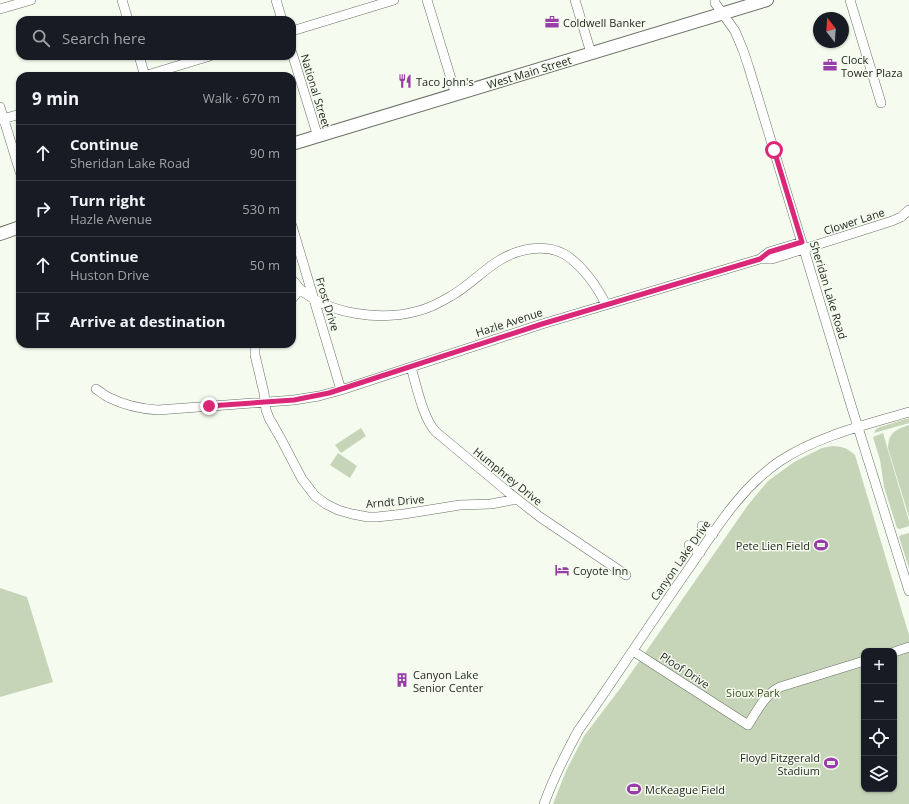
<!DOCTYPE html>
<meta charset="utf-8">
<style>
body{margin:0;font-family:"Open Sans",sans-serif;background:#242831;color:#f1f3f6}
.controls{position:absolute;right:12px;bottom:12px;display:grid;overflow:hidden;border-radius:8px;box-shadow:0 1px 3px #0004}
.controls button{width:36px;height:36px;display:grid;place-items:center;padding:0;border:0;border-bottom:1px solid #363941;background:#171b24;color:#f1f3f6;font:20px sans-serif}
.compass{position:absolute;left:813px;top:12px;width:36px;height:36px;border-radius:50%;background:#171b24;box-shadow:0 1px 3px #0004;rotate:343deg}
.stop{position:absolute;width:12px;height:12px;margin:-9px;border:3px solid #db2777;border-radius:50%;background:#fff}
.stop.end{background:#db2777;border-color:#fff;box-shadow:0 1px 4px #0008}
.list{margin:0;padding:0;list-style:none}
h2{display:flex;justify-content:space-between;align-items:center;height:52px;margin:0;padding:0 16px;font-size:17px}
h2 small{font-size:13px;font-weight:400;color:#9ea1a6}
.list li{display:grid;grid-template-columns:26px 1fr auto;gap:12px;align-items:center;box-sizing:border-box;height:56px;padding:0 16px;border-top:1px solid #363941}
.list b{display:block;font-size:15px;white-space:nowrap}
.list p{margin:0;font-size:13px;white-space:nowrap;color:#9ea1a6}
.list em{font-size:13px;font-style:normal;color:#9ea1a6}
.icon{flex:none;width:22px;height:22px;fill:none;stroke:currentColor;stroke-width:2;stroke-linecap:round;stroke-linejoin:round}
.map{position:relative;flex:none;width:909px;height:804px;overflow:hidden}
.search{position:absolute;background:#171b24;box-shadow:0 1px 3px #0004;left:16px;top:16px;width:280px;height:44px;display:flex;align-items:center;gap:10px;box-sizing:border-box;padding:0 14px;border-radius:12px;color:#9ea1a6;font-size:15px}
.panel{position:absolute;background:#171b24;box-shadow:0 1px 3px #0004;left:16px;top:72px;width:280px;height:276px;border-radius:12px}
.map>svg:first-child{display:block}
.green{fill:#c6d5b8;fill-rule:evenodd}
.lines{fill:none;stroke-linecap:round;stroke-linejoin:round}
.minor-casing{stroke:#6b7066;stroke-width:10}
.major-casing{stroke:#6b7066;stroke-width:14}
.minor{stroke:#fff;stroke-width:9}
.major{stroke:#fff;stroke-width:12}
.route{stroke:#db2777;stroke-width:5}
.labels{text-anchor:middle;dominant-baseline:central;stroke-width:3;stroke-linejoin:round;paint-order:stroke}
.poi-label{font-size:11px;fill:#1f221d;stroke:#f5fbef;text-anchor:start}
.street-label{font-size:11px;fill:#1f221d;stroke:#f5fbef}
.park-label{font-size:11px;fill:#384f1e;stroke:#f5fbef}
</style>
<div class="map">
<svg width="909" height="804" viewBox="0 0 909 804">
<rect width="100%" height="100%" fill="#f5fbef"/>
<path class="green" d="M909 418V423L874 433 876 429 880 427Z
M909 425V517L888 448C889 432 895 430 909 425Z
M361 428 366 436 341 453 335 445Z
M883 433 909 521V526L900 529 897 528 884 487 880 460 873 437Z
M833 446C844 447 847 448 855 455L909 635V804H553L566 771 584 736 622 686 748 505 768 481 794 462 822 448ZM864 651H894V789H864Z
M338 453 357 466 350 478 330 465Z
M909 533V568L899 537 901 535Z
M0 588 27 597 53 682 0 697Z"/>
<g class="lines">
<defs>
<path id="minor" d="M122 0 128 20
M276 0 282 20
M427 0 456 95
M575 0 591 53
M715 0V3L735 31 743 50 749 68 851 405 909 591
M850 0 881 103
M0 9 31 0
M292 31 394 0
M292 53 318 137
M139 56 145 76
M144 76 210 56
M0 107 20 172
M0 120 20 114
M292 226 341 390
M760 259H772L892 221 901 217 909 210
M292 280C295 282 297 286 300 289 330 315 381 321 418 311 430 308 441 302 451 296 469 286 483 270 500 260 518 249 545 243 564 254 581 264 598 287 606 305
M292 299 300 289
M256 344 255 349V355L264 393 266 410 269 418 281 439 302 479 315 496 326 504 338 510 352 514 368 517H377L404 514 460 505 491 504 517 499
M411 367C416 384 423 419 436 432L508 492 540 517 626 575
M96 389C101 392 105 396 110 398 124 405 142 409 158 410L294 400 319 396 341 390 542 324 760 259 769 252 802 242
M702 526 713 534
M689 545 700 553
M633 651 748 725C757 711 765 694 780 687L864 661
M894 652 909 647
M544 804C553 779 565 755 578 731 615 678 650 624 687 571 714 532 739 489 780 461 818 436 865 425 909 412"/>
<path id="major" d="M292 144 767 0
M0 234 20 227"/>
</defs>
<use href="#minor" class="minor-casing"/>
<use href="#major" class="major-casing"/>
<use href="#minor" class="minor"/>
<use href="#major" class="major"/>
</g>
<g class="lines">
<path class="route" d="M209 406 294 400 329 393 542 324 760 259 769 252 802 242 774 150"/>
</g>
<defs>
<symbol id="office-bare" viewBox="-9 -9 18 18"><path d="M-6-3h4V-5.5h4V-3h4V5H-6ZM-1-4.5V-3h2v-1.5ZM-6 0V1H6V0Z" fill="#993ea9" stroke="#f5fbef" stroke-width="2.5" paint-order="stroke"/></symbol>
<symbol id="restaurant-bare" viewBox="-9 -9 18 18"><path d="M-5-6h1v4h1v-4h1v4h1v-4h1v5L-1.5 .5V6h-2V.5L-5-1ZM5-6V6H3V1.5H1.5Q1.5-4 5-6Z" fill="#993ea9" stroke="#f5fbef" stroke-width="2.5" paint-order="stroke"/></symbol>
<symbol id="stadium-bare" viewBox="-9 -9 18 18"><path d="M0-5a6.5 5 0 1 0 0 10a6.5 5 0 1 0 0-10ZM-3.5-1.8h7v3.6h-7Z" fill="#993ea9" stroke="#f5fbef" stroke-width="2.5" paint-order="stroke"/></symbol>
<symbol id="hotel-bare" viewBox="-9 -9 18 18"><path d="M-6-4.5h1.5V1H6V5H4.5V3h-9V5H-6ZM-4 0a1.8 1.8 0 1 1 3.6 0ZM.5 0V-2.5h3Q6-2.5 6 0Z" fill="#993ea9" stroke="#f5fbef" stroke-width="2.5" paint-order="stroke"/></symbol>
<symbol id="building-bare" viewBox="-9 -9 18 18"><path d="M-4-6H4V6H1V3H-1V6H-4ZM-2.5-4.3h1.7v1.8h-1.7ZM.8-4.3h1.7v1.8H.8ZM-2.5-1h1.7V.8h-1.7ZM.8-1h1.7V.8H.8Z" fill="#993ea9" stroke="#f5fbef" stroke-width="2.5" paint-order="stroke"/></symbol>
</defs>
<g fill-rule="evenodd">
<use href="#office-bare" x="542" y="12" width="20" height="20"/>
<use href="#office-bare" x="820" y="55" width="20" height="20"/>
<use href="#restaurant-bare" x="395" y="71" width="20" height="20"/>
<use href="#stadium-bare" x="811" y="535" width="20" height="20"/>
<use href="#hotel-bare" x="552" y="560" width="20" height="20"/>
<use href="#building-bare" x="392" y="670" width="20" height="20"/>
<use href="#stadium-bare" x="821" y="753" width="20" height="20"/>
<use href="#stadium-bare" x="624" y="779" width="20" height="20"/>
</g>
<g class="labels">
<g class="poi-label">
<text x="563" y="22">Coldwell Banker</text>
<text x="841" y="59">Clock<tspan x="841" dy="13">Tower Plaza</tspan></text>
<text x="416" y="81">Taco John's</text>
<text x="810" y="545" text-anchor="end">Pete Lien Field</text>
<text x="573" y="570">Coyote Inn</text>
<text x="413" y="674">Canyon Lake<tspan x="413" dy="13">Senior Center</tspan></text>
<text x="820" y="757" text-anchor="end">Floyd Fitzgerald<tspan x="820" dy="13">Stadium</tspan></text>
<text x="645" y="789">McKeague Field</text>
</g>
<g class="street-label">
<text transform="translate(529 72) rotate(-17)">West Main Street</text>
<text transform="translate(316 91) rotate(73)">National Street</text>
<text transform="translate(854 221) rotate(-18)">Clower Lane</text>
<text transform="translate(829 290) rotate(73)">Sheridan Lake Road</text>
<text transform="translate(328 304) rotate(73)">Frost Drive</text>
<text transform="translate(509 322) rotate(-18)">Hazle Avenue</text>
<text transform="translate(508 476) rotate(39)">Humphrey Drive</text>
<text transform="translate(395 501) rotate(-5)">Arndt Drive</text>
<text transform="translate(680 560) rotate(-55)">Canyon Lake Drive</text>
<text transform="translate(685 670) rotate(33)">Ploof Drive</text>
</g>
<g class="park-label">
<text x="753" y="692">Sioux Park</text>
</g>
</g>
</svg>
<div class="controls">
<button>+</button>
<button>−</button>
<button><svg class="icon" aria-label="locate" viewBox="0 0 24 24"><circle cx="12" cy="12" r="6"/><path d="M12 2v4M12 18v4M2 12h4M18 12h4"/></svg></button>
<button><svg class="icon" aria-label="layers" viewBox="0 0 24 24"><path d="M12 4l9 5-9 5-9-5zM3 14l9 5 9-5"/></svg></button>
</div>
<svg class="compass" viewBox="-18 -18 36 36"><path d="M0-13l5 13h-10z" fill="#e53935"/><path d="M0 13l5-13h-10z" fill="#9ea1a6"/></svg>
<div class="stop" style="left:774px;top:150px"></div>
<div class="stop end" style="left:209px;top:406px"></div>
<div class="search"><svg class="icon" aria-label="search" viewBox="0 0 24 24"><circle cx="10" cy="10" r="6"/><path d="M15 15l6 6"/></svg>Search here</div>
<section class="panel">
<h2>9 min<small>Walk · 670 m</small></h2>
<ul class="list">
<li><svg class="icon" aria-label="ahead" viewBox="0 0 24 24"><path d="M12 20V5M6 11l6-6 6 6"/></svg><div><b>Continue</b><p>Sheridan Lake Road</p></div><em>90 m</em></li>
<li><svg class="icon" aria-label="right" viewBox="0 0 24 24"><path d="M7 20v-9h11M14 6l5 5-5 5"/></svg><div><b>Turn right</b><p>Hazle Avenue</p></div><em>530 m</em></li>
<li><svg class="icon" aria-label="ahead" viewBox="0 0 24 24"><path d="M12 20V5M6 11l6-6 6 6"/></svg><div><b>Continue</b><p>Huston Drive</p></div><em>50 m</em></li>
<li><svg class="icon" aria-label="arrive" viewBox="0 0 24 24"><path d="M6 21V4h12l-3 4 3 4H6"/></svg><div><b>Arrive at destination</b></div></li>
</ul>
</section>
</div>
